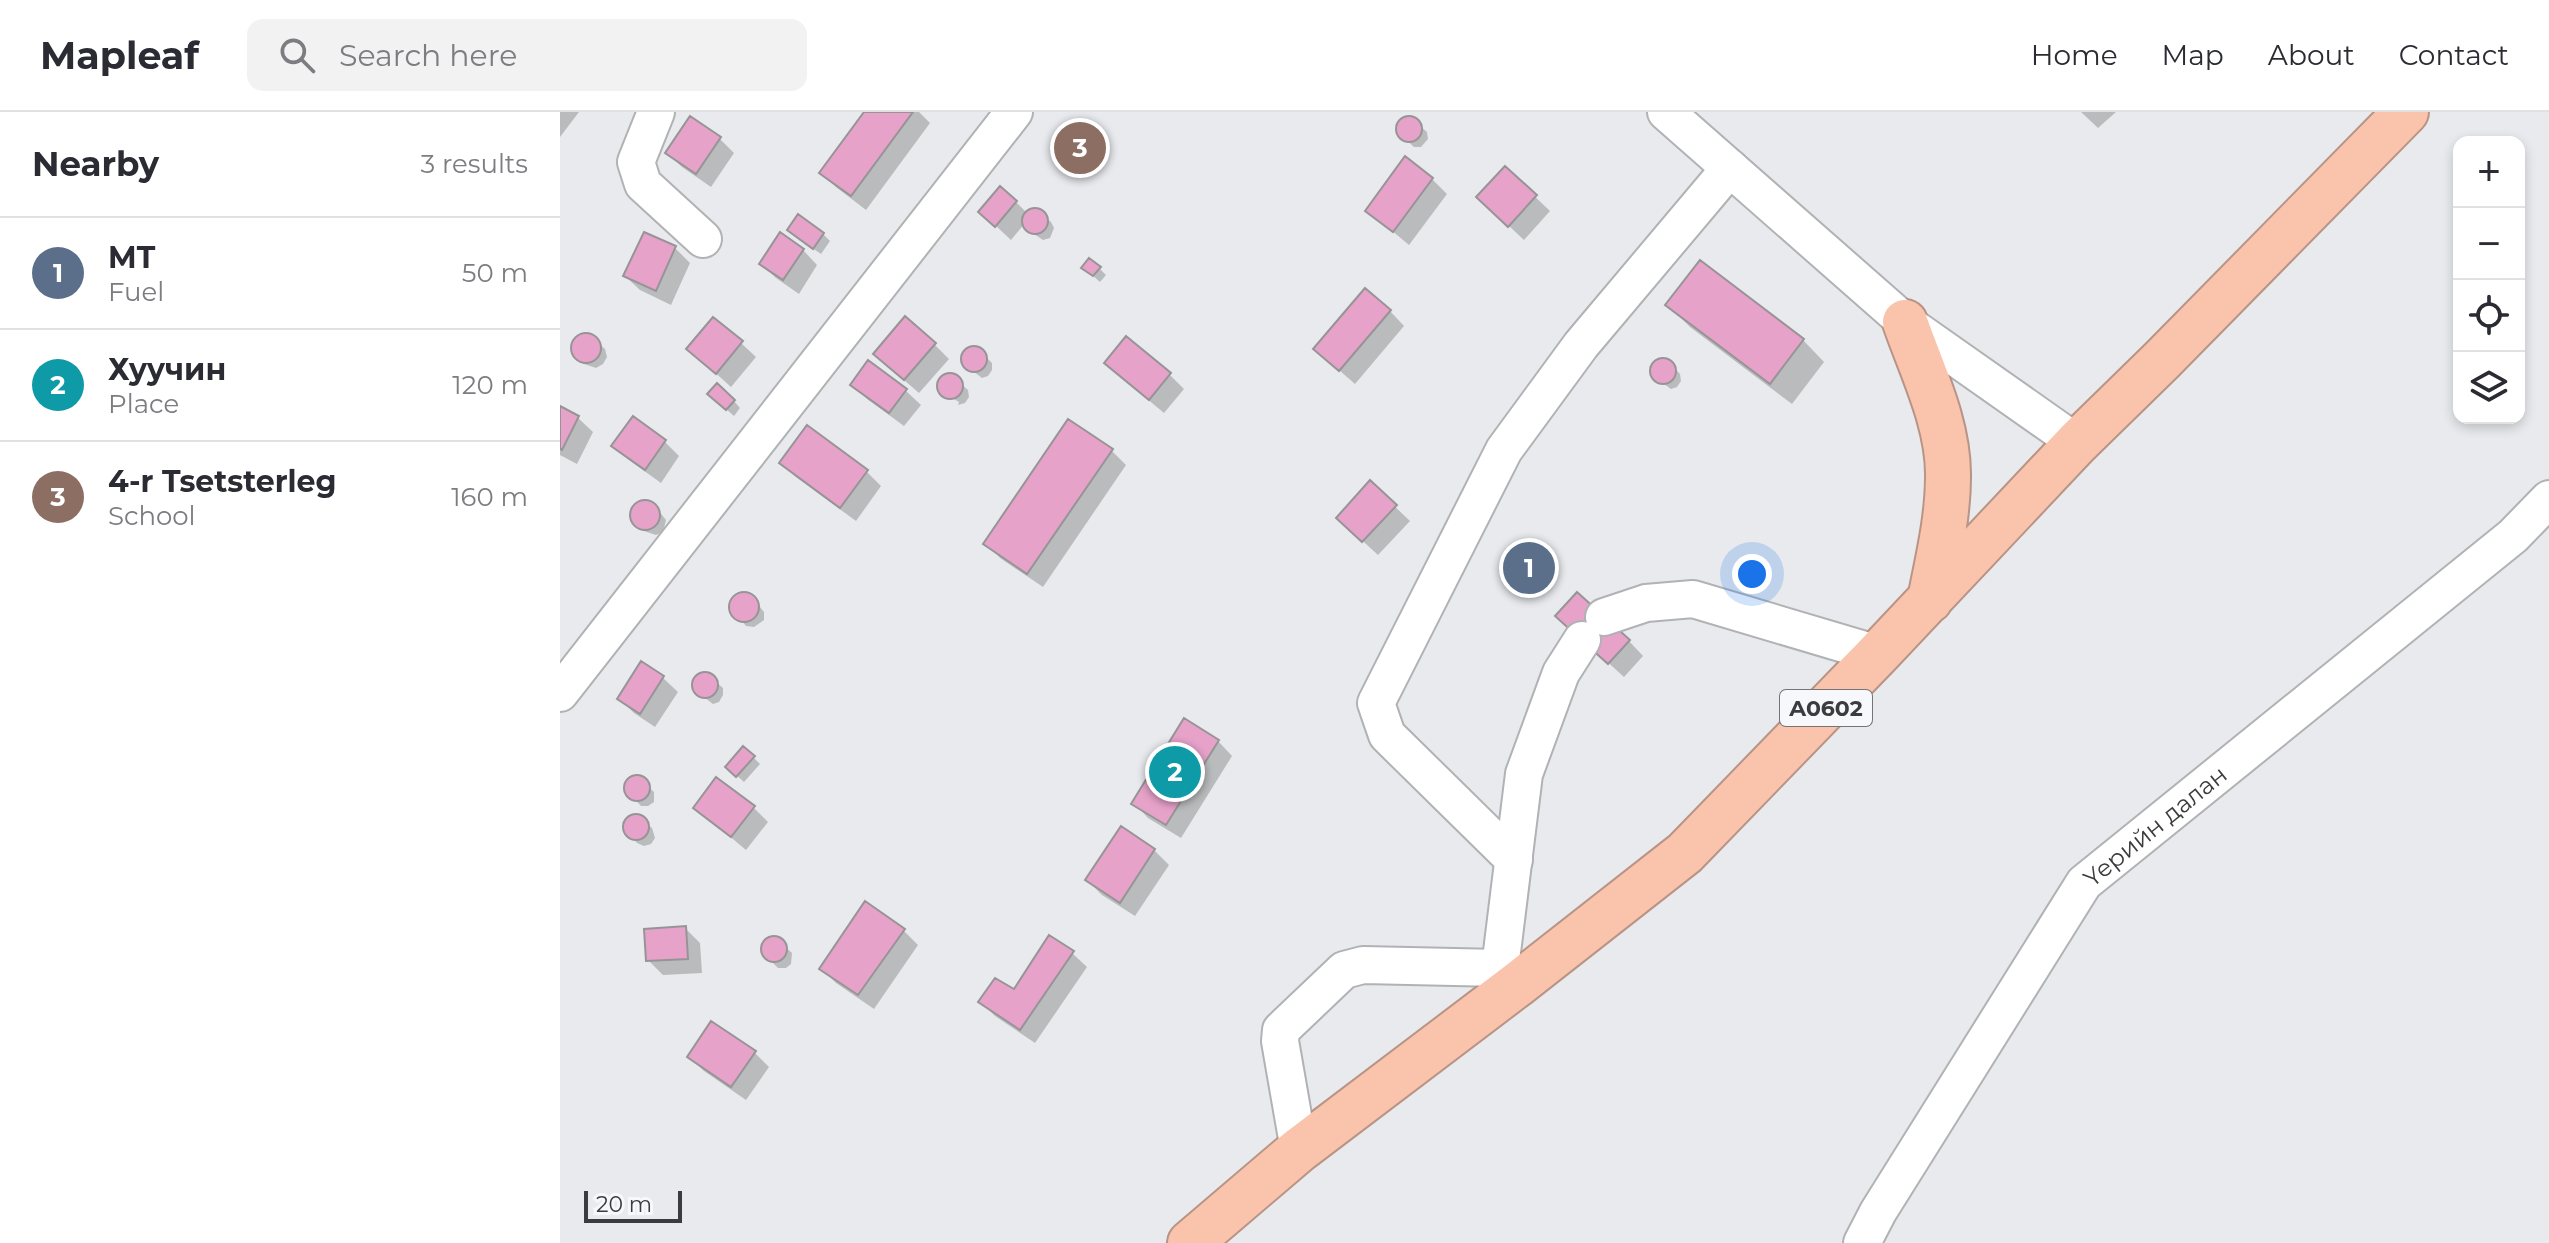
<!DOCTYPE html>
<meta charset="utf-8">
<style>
body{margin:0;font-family:Montserrat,sans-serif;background:#f2f2f3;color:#2b2b33}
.controls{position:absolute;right:24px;top:24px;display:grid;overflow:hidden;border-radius:16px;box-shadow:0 4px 12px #0003}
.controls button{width:72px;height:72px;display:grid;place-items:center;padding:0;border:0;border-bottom:2px solid #e1e1e2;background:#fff;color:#2b2b33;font:40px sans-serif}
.scale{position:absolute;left:24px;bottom:20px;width:98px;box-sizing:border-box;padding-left:8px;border:4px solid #3c3c3e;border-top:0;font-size:22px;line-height:28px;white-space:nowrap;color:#3c3c3e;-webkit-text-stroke:6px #f6f8fb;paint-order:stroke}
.you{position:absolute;left:1192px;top:462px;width:28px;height:28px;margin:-20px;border:6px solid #fff;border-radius:50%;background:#1a73e8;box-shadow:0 0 0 12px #1a73e833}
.badge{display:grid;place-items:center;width:52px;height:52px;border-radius:50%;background:#7865e0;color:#fff;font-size:26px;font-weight:700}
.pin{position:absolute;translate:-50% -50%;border:4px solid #fff;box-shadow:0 2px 8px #0006}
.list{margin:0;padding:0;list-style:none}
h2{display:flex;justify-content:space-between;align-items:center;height:104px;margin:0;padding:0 32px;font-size:34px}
h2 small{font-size:26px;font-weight:400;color:#7c7c81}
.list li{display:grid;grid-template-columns:52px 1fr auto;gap:24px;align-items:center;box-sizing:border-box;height:112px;padding:0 32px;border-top:2px solid #e1e1e2}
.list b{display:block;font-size:30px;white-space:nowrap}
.list p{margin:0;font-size:26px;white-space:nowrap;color:#7c7c81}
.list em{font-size:26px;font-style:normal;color:#7c7c81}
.icon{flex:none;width:44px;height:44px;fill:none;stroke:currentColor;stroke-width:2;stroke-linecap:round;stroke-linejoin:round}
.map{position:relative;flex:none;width:1989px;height:1131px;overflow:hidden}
header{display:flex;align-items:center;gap:48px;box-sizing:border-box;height:112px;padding:0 40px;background:#fff;border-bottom:2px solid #e1e1e2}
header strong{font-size:38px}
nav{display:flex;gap:44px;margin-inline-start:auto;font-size:28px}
.search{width:560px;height:72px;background:#f2f2f3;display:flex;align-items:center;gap:20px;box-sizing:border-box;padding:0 28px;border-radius:16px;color:#7c7c81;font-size:30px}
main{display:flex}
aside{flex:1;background:#fff}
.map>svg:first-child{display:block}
.shadow{fill:#0003}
.building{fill:#e7a2ca;stroke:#979496;stroke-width:2}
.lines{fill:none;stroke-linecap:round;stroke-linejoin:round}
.minor-casing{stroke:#b0b2b4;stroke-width:40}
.highway-casing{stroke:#b89486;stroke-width:48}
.minor{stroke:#fff;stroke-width:36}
.highway{stroke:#fac4ac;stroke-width:44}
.labels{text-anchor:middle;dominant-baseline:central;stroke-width:8;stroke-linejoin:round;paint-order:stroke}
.shield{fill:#f6f8fb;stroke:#747477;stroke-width:2}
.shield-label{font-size:22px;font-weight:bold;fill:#3c3c3e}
.street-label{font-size:24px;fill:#3c3c3e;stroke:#f6f8fb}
</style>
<header>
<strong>Mapleaf</strong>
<div class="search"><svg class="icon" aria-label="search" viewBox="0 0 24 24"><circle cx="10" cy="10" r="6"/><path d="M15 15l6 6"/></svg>Search here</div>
<nav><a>Home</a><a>Map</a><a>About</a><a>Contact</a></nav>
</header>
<main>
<aside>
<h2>Nearby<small>3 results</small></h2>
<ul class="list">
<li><span class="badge" style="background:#5c6f8a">1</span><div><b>MT</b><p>Fuel</p></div><em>50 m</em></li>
<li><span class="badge" style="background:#0f9aa8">2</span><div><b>Хуучин</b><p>Place</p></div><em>120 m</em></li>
<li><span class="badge" style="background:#8d6e63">3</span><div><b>4-r Tsetsterleg</b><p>School</p></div><em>160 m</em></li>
</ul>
</aside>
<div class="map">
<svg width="1989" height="1131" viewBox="0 0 1989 1131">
<rect width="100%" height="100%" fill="#e8eaed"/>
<path class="shadow" d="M0 0H19L0 25Z
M306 0H359L370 11 306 98 276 75 262 61Z
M1521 0H1556L1538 16Z
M851 6 867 20 868 27 861 35H854L840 22 839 15 845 7Z
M159 26 174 41 151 75 122 55 107 41Z
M945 56 990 99 964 128 933 99Z
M872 67 887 82 849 133 807 98Z
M456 90 469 103 478 99 491 110 494 116 490 126 483 128 474 122 465 111 451 128 421 100Z
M85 122 115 136 130 151 111 193 80 178 65 164Z
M263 122 270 129 261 142 236 125Z
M243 138 257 153 239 182 216 166 201 152Z
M539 156 546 163 540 170 531 162Z
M1108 193 1243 228 1264 250 1232 292 1130 215Z
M830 199 844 214 795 272 771 251Z
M30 224 45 237 47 245 43 252 36 256 24 252 17 245 13 233 18 226Z
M181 231 196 245 171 275 129 237Z
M374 232 389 247 359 281 330 256Z
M409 238H419L432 251V258L428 264 422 266 405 253 403 246Z
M1098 249H1108L1120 262 1121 269 1117 275 1111 277 1093 264V253Z
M308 251 346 279 361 293 344 314 307 287 293 272Z
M609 262 624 277 604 301 561 265Z
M392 264 408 278 409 285 405 291 398 293 399 290 381 280V269L385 265Z
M157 289H174L180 296 174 304Z
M0 297 18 306 33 320 17 352 0 343Z
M73 307 105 330 119 344 101 371 69 348 54 334Z
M248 316 307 360 321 374 296 409 236 365 222 351Z
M551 338 566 353 483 475 440 446 426 431Z
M810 371 850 409 818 443 793 420Z
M86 390 94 393 106 408 103 420 96 423 84 419 77 412 73 399 77 393Z
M184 482 192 485 204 500V508L194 515 186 514 171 496 173 488Z
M1012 518 1069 529 1083 544 1064 565Z
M82 552 103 566 118 580 95 615 74 601 59 586Z
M147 562 163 576V583L159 590 153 592 136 579 134 571 140 563Z
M658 629 672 644 621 726 588 706 574 691Z
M193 645 200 652 184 670 175 662Z
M78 666 94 680V690L88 694H81L66 678 67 671Z
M193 695 208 710 186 738 136 696Z
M78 705 92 716 95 726 91 732 84 734 77 731 66 717 69 707Z
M594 738 609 753 575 804 542 783 527 768Z
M125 816 140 831 142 861 103 863 88 848Z
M343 818 358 833 314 897 276 871 261 856Z
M216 827 232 841 231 852 226 856H218L205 843 204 836 210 828Z
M512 841 527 855 475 931 435 904 421 890 455 879Z
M194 940 209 955 186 988 144 959 129 945Z"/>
<path class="building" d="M304 0H353L291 84 259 61Z
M130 4 161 25 136 62 105 41Z
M836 17a13 13 0 1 1 26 0a13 13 0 1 1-26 0Z
M845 44 873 66 833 120 805 99Z
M945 54 977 83 948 115 916 85Z
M440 74 457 89 435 115 418 100Z
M462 109a13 13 0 1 1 26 0a13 13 0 1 1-26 0Z
M238 102 264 121 253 137 227 118Z
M84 120 116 134 96 179 63 164Z
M220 120 244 137 223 168 199 152Z
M529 146 541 155 533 164 521 156Z
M1140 148 1244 227 1210 272 1105 193Z
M805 176 831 198 779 259 753 237Z
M345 204 376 231 344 268 313 242Z
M153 205 183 229 156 262 126 237Z
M11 236a15 15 0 1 1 30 0a15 15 0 1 1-30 0Z
M566 224 611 261 589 288 544 251Z
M401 247a13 13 0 1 1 26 0a13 13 0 1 1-26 0Z
M1090 259a13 13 0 1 1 26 0a13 13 0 1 1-26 0Z
M308 248 347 277 329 301 290 273Z
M377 274a13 13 0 1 1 26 0a13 13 0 1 1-26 0Z
M157 271 175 288 166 298 147 282Z
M0 294 19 304 2 338 0 337Z
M73 304 106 328 85 358 51 334Z
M508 307 553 337 467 462 423 432Z
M247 313 308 358 280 396 219 351Z
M810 368 837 393 802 430 776 406Z
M70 403a15 15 0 1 1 30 0a15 15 0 1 1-30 0Z
M1017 480 1070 528 1048 552 995 504Z
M169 495a15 15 0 1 1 30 0a15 15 0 1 1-30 0Z
M81 549 104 564 80 602 57 587Z
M132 573a13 13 0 1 1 26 0a13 13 0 1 1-26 0Z
M624 606 659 628 606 713 571 692Z
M183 634 195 644 176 665 165 655Z
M64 676a13 13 0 1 1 26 0a13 13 0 1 1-26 0Z
M156 665 195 694 171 725 133 696Z
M63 715a13 13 0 1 1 26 0a13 13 0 1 1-26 0Z
M561 714 595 737 560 791 525 768Z
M305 789 345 817 298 883 259 857Z
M126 814 128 847 86 849 84 817Z
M489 823 514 839 460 918 418 890 435 866 454 877Z
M201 837a13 13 0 1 1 26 0a13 13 0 1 1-26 0Z
M151 909 196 939 171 975 127 945Z"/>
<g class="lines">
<defs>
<g id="minor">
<path d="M96 0 76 50 83 72 143 127"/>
<path d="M1106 0 1345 210 1517 331"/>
<path d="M1044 505 1086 491 1133 487 1318 542"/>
<path d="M0 581 454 0"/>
<path d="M954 748 827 623 816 591 944 338 1021 233 1170 56"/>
<path d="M958 872 940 856 964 662 1001 561 1022 528"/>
<path d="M739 1038 720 929 721 918 784 858 803 853 940 856"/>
<path id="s1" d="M1302 1131 1318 1100 1524 771 1953 424 1989 387"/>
</g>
<path id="highway" d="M1345 210C1362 259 1389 312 1388 365 1388 406 1378 447 1370 488
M630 1131 739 1038 958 872 1125 741 1318 542 1517 331 1602 248 1846 0"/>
</defs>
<use href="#minor" class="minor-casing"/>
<use href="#highway" class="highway-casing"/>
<use href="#minor" class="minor"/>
<use href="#highway" class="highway"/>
</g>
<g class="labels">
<rect class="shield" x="1220" y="578" width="92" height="36" rx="6"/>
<g class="shield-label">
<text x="1266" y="596">A0602</text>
</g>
<g class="street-label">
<text stroke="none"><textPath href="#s1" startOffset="514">Үерийн далан</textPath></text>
</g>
</g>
</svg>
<div class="controls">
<button>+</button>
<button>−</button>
<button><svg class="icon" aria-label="locate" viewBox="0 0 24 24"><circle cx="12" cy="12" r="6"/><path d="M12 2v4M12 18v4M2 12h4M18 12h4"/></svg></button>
<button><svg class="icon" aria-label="layers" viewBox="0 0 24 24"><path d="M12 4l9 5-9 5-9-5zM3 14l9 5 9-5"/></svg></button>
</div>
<div class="scale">20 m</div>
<div class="you"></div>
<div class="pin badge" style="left:969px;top:456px;background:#5c6f8a">1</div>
<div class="pin badge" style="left:615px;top:660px;background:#0f9aa8">2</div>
<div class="pin badge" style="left:520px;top:36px;background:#8d6e63">3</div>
</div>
</main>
